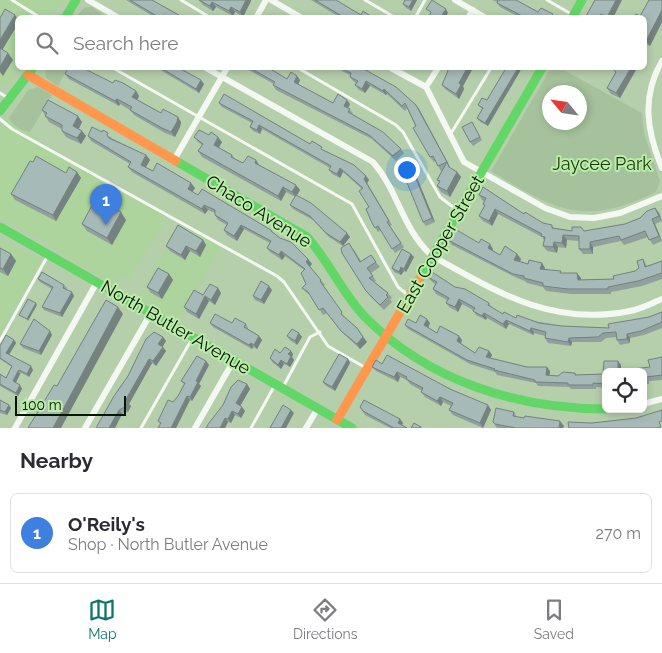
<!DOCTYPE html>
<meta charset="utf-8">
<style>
body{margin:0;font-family:Raleway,sans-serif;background:#f7f7f7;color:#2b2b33}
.controls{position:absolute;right:15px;bottom:15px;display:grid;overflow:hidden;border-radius:8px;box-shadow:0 2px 8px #0003}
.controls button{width:45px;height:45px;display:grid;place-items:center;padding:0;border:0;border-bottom:1px solid #e1e1e2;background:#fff;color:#2b2b33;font:25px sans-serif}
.compass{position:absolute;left:542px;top:85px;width:45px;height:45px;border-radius:50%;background:#fff;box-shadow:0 2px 8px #0003;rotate:299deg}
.scale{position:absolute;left:15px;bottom:12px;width:111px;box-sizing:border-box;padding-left:5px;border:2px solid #061701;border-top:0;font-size:14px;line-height:18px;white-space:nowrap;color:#061701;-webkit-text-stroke:4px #bbeca9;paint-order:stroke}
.you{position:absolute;left:406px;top:169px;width:18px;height:18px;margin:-12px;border:4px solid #fff;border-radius:50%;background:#1a73e8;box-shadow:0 0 0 8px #1a73e833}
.badge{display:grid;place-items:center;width:32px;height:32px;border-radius:50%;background:#0f766e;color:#fff;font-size:16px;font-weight:700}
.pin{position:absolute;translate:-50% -41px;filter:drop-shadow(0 1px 2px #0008)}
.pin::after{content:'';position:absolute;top:26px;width:18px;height:15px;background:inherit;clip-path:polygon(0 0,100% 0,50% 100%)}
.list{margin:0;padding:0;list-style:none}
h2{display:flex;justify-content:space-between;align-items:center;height:65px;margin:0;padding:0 20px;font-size:21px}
h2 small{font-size:16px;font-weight:400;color:#7c7c81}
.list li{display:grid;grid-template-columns:32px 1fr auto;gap:15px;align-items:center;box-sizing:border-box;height:80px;margin:0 10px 10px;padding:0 10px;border:1px solid #e1e1e2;border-radius:8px}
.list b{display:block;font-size:19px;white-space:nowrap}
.list p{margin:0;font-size:16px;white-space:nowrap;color:#7c7c81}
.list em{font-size:16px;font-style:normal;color:#7c7c81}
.icon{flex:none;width:28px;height:28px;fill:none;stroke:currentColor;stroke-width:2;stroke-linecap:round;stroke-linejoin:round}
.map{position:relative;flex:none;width:662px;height:428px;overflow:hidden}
.search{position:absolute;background:#fff;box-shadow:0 2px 8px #0003;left:15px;right:15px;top:15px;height:55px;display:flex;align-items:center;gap:12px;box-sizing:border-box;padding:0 18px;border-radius:8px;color:#7c7c81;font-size:19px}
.sheet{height:155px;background:#fff}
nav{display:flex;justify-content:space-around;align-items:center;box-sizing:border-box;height:70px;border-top:1px solid #e1e1e2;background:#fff;font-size:14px;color:#7c7c81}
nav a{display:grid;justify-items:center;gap:2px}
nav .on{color:#0f766e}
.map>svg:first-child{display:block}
.built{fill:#acd49c}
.green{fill:#a5c29c;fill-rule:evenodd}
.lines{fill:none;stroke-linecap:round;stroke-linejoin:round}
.lane{stroke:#f4f8f2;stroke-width:3}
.street{stroke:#f4f8f2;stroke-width:6}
.fast{stroke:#63d668;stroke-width:9}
.slow{stroke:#ff974d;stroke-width:9}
.wall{fill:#8fa09d}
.shaded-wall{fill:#748280}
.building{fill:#a6bab7;stroke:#748280}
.labels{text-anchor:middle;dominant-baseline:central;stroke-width:4;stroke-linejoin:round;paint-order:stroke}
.park-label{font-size:18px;fill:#1a3b0a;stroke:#bbeca9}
.street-label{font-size:18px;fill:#061701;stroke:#bbeca9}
</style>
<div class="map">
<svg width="662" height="428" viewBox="0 0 662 428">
<rect width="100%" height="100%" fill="#b5cfab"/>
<path class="built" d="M0 0H63L53 14 40 11 37 17 18 18V68H20L8 83 2 86 0 85Z
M10 114 26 132 38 137 36 142 167 217 165 226 156 235 129 277 121 278 115 285 0 216V129Z
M180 224 220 247 178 321 138 298Z
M0 238 41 261 0 335Z"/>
<path class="green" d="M85 7H92L102 14 100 17H76Z
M45 68H68L58 86 46 78Z
M551 68H560L642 113 644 134 660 181 656 192C583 227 557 211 491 171ZM550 92H580V122H550Z
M38 87 52 95 30 132C22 131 12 125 9 118L28 90Z"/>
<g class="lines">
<path class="lane" d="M12 0 41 18
M181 0 211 18
M365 0 396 18
M547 0 573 15
M415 18 425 0
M113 68 352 204 398 287 409 296
M298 68 396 125 403 132 440 197 457 210
M0 93 8 98
M0 119 12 129 277 276 284 282 328 346 366 368
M450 135 491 68
M0 341 47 257
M283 387 310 337 320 332
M141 428 193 337
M251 428 275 385"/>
<path class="street" d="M88 0 119 18
M271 0 302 18
M455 0 486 18
M256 18 266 0
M468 18 473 10
M662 61C641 97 647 132 662 168
M206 68 373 162C399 192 401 227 432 256 497 292 552 327 630 311 641 309 652 303 662 299
M391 68 426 87 464 162 545 208 570 217 594 218 620 213 662 196
M426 87 438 68
M174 160 227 68
M643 404 662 399
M15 428 97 282
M85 428 151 313
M195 428 234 360
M306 428 318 408"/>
<path class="fast" d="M65 18 76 0
M572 18 582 0
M0 111 33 68
M176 161 307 237C329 261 342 293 365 317 428 381 518 409 606 409
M0 227 352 428
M420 278 542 68"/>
<path class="slow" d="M28 75 176 161
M337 420 420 278"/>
</g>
<path class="wall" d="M126 0H152L184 18H156Z
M199 0H251V1L243 17 235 12 233 16 216 7 213 11 203 5Z
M311 0H336L361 15H369L371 18H341Z
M405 0H417L411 11 406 8 403 4Z
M492 0H516L538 12 555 18H521L500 7 497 2Z
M662 0V22L650 46 646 44 644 47V18L640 16Z
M157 68H179L204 84 199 93Z
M245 68H269L287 79 300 80 298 85 333 103 350 104 348 108 353 113 352 114 401 149 404 153 396 161 372 139 276 90 273 85 274 84Z
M336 68H362L419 109 450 167 451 168 457 172 461 177 450 197 441 192 437 186 439 182 437 180 442 170 441 171 435 161 434 162 430 157 407 108 405 111 387 94 386 95 370 86 365 93 359 90 355 85 356 83 353 81 350 77V75Z
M449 68H473L463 86 464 89 459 99 445 89 442 85Z
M612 68H637L620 98 611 94 607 88 616 73Z
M65 74 113 83 136 91 139 96 137 100 161 113 181 122 180 127 175 137 165 133 134 115 130 110 120 104 119 106 69 79Z
M482 98 488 126 480 122 477 118 482 109 478 105Z
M219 103 325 151 366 176 369 180 367 183 392 225 390 226 404 247 395 253 381 230 378 232 372 223 369 207 362 189 343 172 340 178 332 174 329 170 330 168 262 129 260 134 253 131 250 127 252 123 222 107Z
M42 110 82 122 79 129 86 136 81 144 66 137 62 131V129L49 122Z
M472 122 482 140 473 146 470 142Z
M102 132 112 138H111L146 155 150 160 146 167 153 171 191 183 195 188 192 192 271 230 275 234 312 264 310 267 325 285 323 286 345 318 357 328 367 342 360 349 345 335 327 313 323 315 311 296 306 292 302 288 306 284 304 270 285 256 282 260 270 252 267 248 270 243 244 229 237 241 227 235 224 230 227 225 218 220 215 215V213L208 210 205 214 132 172 128 167 130 164 91 141 88 136Z
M209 135 222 142 219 148 232 155 235 159 243 163 260 166 300 190 296 196 350 237 343 246 329 237 313 220 293 209 290 205 295 197 286 192 281 201 202 157 198 151 202 145 198 142 194 137Z
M33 162 66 173 77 172 81 178 56 221 15 200 11 194Z
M411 163 435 222 426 226 423 222Z
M479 195 555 228 572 231H584L625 224 640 218 655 208 659 213 662 221 655 224 662 241 653 245 648 237 624 245 621 241 593 247V254H583L579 249V241L567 240 566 248 558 247 557 253 547 251 543 246 544 240 542 237 498 214 492 226 483 221 479 216 485 206 483 204 484 201 482 200Z
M126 220 112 245 87 231 82 224Z
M203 240 206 245 200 257 190 251 185 260 170 251 166 246Z
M448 240 479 243 493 249 492 251 500 255 517 254 521 259 520 261 528 264 542 263 545 268V269L581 278V280L614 279 635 271 639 268 643 259 647 266 662 261V279L642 286 611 292V294H571L546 291 543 287 527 283 525 281 517 278 452 245Z
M0 248 11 254 16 261 8 276 0 272Z
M353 248 361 261 374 260 380 267 371 273 376 281 374 282 388 293 392 298 390 299 392 302 384 310 370 296 366 291Z
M414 257 406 272 404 271 401 275 394 272 392 268Z
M169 274 173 280 162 299 151 293 147 287Z
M429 278 455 287 489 303 492 308 503 314 516 318 562 326 609 328 649 317 662 312V328L644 335 630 338V343L620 345 617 340V337L606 338 601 342H572L571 346 548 343 545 338V336L534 333 533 335 509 324 506 329 487 318 486 320 476 315 473 310 462 304 458 312 449 307 446 303 447 300 436 294 433 289 435 284 432 282Z
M38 279 64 285 67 288 66 289 74 296 62 317 44 310 42 307 52 289 40 282Z
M218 288 221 293 215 305 209 301 199 319 187 312 184 307 203 295Z
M272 290 264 304 255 300 253 296Z
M210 323H232L246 324 248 328V329L259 336 262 340 257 349 253 347 252 349 213 327Z
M416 323H430L428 328 437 333 462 340 461 344 475 353 489 351 492 355 490 358 527 367 550 371 549 375 558 376 575 373 577 375 603 374 618 361 621 365V372H606V388L596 387V389H571L569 387 538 386 536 383 497 375 495 372 470 364 408 329 405 325Z
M52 335 41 355 23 348 20 344Z
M287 336 302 337 297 345 290 340Z
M163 337 166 341 162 347 166 351 156 366 152 363 129 404 131 406 128 412 122 414 115 428 128 376Z
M14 340 16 343 9 355 33 370 29 377 22 373 20 374 16 383 22 389 18 396 0 386V374L6 378 12 367 0 359V346Z
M280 353 293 354 292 357 294 360 290 367 284 364 281 369 272 362 270 358Z
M662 357V380L649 381V384H643V372Z
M348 359 350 363 335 391 326 386 323 382Z
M206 361 209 365 199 384 201 386 192 401 190 400 176 428H158L160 424 158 421 178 396 184 384 181 381Z
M382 364 450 389 488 405 491 410 483 428 453 415 449 410 451 406 443 402 441 406 425 397 421 392 422 391 410 384 407 380 400 377 398 382 376 371 372 367Z
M247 384 250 389 240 406 245 411 241 418 235 415 231 423 228 422 225 428H206Z
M0 400 11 408 7 415 0 413Z
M360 407 400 419 403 423 402 425 407 428H390L365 415Z
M514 412 517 417 564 426 563 428H497L493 422Z"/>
<path class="shaded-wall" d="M246 0H251V1L243 17 240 12Z
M413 0H417L411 11 409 7Z
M616 0H622L613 18H607Z
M212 2 216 7 213 11 210 6Z
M231 7 235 12 233 16 229 11Z
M446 9 448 13 445 18H440Z
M662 10V22L650 46 646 41Z
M15 15 18 19V24L1 52 0 51V40Z
M8 53 13 60 3 76 0 72V67Z
M467 68H473L463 86 464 89 459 99 456 94 459 83Z
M518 68H522L488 126 485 123Z
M631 68H637L620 98 616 93Z
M297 76 300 80 297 87 294 82Z
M201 80 204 84 199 93 196 89Z
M366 81 370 86 365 93 362 89Z
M384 89 387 94 386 95 383 91Z
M136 91 139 96 136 102 132 97Z
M117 99 120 104 119 106 115 101Z
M347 100 350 104 347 110 344 106Z
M416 105 419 109 450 167 447 162Z
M78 116 82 122 77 132 73 126Z
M178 117 181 122 180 127 175 137 171 132Z
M259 125 262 129 260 134 257 130Z
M82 131 86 136 81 144 77 138Z
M218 137 222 142 217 150 214 145Z
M146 155 150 160 144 170 141 165Z
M408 159 411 163 435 222 432 218Z
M256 160 260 166 258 169 255 163Z
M340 168 343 172 340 178 337 174Z
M77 172 81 178 56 221 53 215Z
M457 172 461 177 450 197 447 191Z
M366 176 369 180 367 183 392 225 364 179Z
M191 183 195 188 191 194 188 189Z
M296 185 300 190 296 197 292 192Z
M283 187 286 192 281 201 278 196Z
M204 205 208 210 205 214 202 209Z
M655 208 659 213 662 221 659 216Z
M495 209 498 214 492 226 489 221Z
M121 212 126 220 112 245 107 238Z
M652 219 655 224 662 241 659 236Z
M241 225 244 229 237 241 234 236Z
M347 233 350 237 343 246 340 242Z
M563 235 567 240 566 248 562 243Z
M203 240 206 245 200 257 196 251Z
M554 242 558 247 557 253 553 247Z
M590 242 593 247V254L590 249Z
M490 244 493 249 491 253 488 248Z
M186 246 190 251 185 260 181 255Z
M281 251 285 256 282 260 279 255Z
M11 254 16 261 8 276 3 269Z
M411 254 414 257 406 272 404 269Z
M517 254 521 259 518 265 514 260Z
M308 259 312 264 309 267 306 262Z
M542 263 545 268 544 274 540 269Z
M401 267 404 271 401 275 399 272Z
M577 273 581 278V285L578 280Z
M169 274 173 280 162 299 158 293Z
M269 286 272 290 264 304 261 300Z
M218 288 221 293 215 305 211 300Z
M72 292 74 296 62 317 60 313Z
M205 296 209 301 199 319 196 314Z
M459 299 462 304 458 312 455 307Z
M36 303 37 305 28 321 27 319Z
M118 307 123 314 61 428H53Z
M484 313 487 318 486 320 482 316Z
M427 319 430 323 427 330 424 325Z
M506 320 509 324 506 329 503 324Z
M531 328 534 333 533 335 530 331Z
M50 331 52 335 41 355 39 351Z
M299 333 302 337 297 345 295 341Z
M627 334 630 338V343L627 339Z
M259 336 262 340 257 349 254 345Z
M459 336 462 340 460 345 457 341Z
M163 337 166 341 161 349 158 344Z
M363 337 367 342 360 349 357 344Z
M569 338 572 342 571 346 568 342Z
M14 340 16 343 8 356 6 353Z
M251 343 253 347 252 349 249 345Z
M163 347 166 351 156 366 153 361Z
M291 351 293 354 292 357 294 360 290 367 287 364 288 354Z
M489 351 492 355 489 361 486 357Z
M149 359 152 363 129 404 131 406 128 412 125 407V401Z
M348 359 350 363 335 391 332 387Z
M281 360 284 364 281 369 278 365Z
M206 361 209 365 199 384 201 386 192 401 190 397 196 381Z
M618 361 621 365V372H618Z
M31 366 33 370 29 377 27 374Z
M547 367 550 371 549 379 546 375Z
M18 371 20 374 15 384 13 381Z
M397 372 400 377 398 382 394 377Z
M247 384 250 389 239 408 236 403Z
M20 385 22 389 18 396 16 393Z
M187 396 190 400 176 428H171Z
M440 397 443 402 441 406 437 401Z
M9 405 11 408 7 415 5 412Z
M488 405 491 410 483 428 480 423Z
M242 407 245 411 241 418 238 414Z
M119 410 122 414 115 428H109Z
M291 410 294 413 286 428H281Z
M232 411 235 415 231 423 228 419Z
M225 418 228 422 225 428H220Z
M400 419 403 423 401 427 398 423Z
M560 421 564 426 563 428H559Z"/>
<path class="building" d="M130 0H152L184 18H160Z
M199 0H246L240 12 231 7 229 11 212 2 210 6Z
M315 0H336L361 15 363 11 369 15 368 18H345Z
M405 0H413L409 7 403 4Z
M432 0 446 9 440 18H428L431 12 426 9Z
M497 0H516L538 12 541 8 553 14 550 18H526L497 3 498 0Z
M595 0H616L607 17 601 14 599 18H585Z
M649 0H662V10L646 41 644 40V18H634L636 14 640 16Z
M5 9 15 15 0 40V18Z
M270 15 275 18H268Z
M0 48 8 53 0 67Z
M68 68H77L79 69 80 68H83L113 83 115 80 123 83 136 91 132 97 161 113 163 109 178 117 177 122 171 132 162 128 130 110 132 107 117 99 115 101 65 74Z
M161 68H179L201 80 196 89Z
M250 68H269L287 79 291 72 297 76 294 82 333 103 338 94 347 100 344 106 350 109 348 112 383 132 401 149 393 156 369 135 273 85 275 82Z
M341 68H362L396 87 416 105 447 162 438 166 433 156 430 157 413 128 416 126 405 103 402 106 384 89 383 91 366 81 362 89 355 85 358 81 350 77 351 73Z
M449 68H467L459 83 461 85 456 94 442 85Z
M506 68H518L485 123 477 118 483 108 478 105 482 98 487 100Z
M612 68H631L616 93 607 88 616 72Z
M224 94 310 144 312 141 322 147 321 149 354 165 366 176 364 179 389 221 387 222 401 243 392 249 378 226 375 228 372 223 366 209 369 207 359 191 363 188 340 168 337 174 329 170 331 166 259 125 257 130 250 127 253 121 219 103Z
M48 100 78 116 73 126 82 131 77 138 62 131V125L45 116 47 113 42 110Z
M472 122 480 137 470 142 462 127Z
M92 127 102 132 103 130 108 133 107 135 109 138 146 155 141 165 153 171 157 163 191 183 188 189 198 195 202 189 271 230V231L280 238 291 242 308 259 306 262 321 280 320 281 342 312 341 314 357 328 363 337 357 344 341 331 323 308 319 310 308 292 302 288 306 284 301 273 305 269 281 251 279 255 267 248 271 241 241 225 234 236 224 230 228 223 215 215V210L204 205 202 209 128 167 131 162 88 136Z
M199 130 209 135 211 132 218 137 214 145 232 155 231 157 243 163 248 156 256 160 255 163 296 185 292 192 283 187 278 196 198 151 203 144 194 137Z
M36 156 66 173 69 167 77 172 53 215 11 194 30 161 33 162Z
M408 159 432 218 423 222 399 163Z
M447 162 449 167 457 172 447 191 437 186 440 181 437 180Z
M483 187 524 214 525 212 543 223 552 225V228L572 231V227H581L584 231 625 224 640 218 647 211 655 208 659 216 652 219 659 236 649 240 645 231 621 240 619 236 590 242V249H579V236L563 235 562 243 554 242 553 247 543 246 545 237 541 236 542 234 495 209 489 221 479 216 485 205 483 204 486 198 479 195Z
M296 195 311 203 347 233 340 242 326 233 310 216 290 205Z
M96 198 121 212 107 238 82 224Z
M178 225 203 240 196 251 186 246 181 255 166 246Z
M455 229 479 243 481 239 490 244 488 248 500 255 505 246 517 254 514 260 528 264 529 260 542 263 540 269 561 271 560 273H577L578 280 614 279 613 276 635 271 639 268 637 261 643 259 645 267 662 261V273L638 281 608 287V289H568L543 286V283L524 278V276L513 274 448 240Z
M349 243 360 262 371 255 376 262 367 268 373 276 369 278 388 293 386 295 388 297 380 305 366 291 342 253 341 248Z
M0 248 11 254 3 269 0 268Z
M402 249 411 254 404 269 401 267 399 272 392 268Z
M158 268 169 274 158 293 147 287Z
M42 272 64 285 63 288 72 292 60 313 42 307 53 287 38 279Z
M432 272 455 287 465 289 489 303 488 305 503 314 504 312 516 318 517 315 539 323 562 326 609 328 608 324 649 317 662 312V322L641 331 627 334V339L617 340 616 332 603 333 598 337 569 338 568 342 545 338 546 332 531 328 530 331 506 320 503 324 484 313 482 316 473 311 475 308 459 299 455 307 446 303 449 298 433 289 437 282 429 278Z
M261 281 269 286 261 300 253 296Z
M210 284 218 288 211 300 205 296 196 314 184 307 194 290 203 295Z
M28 299 36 303 27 319 19 315Z
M106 300 118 307 53 428H28L54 385 57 386Z
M215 314 232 323 235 318 246 324 244 327 259 336 254 345 251 343 249 345 210 323Z
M420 315 427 319 424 325 437 333 440 326 459 336 457 341 475 353 479 347 489 351 486 357 527 367H547L546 375 558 376 563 372 575 373V375L603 374 604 361H618V372H606V384L593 383V385H568V383L535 382V380L494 370 495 369 467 360 405 325 408 319 416 323Z
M34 319 50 331 39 351 20 344Z
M292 329 299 333 295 341 287 336Z
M154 332 163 337 158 344 163 347 153 361 149 359 125 401 127 402 125 407 119 410 109 428H96L114 396 128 376 146 339Z
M6 335 14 340 6 353 31 366 27 374 19 370 18 371 13 381 20 385 16 393 0 384V374L6 378 12 366 0 358V346Z
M285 347 291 351 288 354 291 356 287 364 281 360 278 365 270 358 275 349 280 353Z
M339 354 348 359 332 387 323 382Z
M387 355 450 389 488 405 480 423 449 410 453 403 440 397 437 401 421 392 423 388 406 379 407 377 397 372 394 377 372 367 376 360 382 364Z
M197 356 206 361 196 381 198 382 190 397 187 396 171 428H158L161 423 158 421 168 400 173 402 178 396 185 383 181 381Z
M662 357V375L646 377V380H643V372H633V369L650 367 648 360Z
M238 380 247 384 236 403 242 407 238 414 232 411 228 419 225 418 220 428H206L209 423 223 405 231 387Z
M0 400 9 405 5 412 0 410Z
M364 400 400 419 398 423 407 428H394L363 411 360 407Z
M283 405 291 410 281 428H270Z
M496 408 514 412 513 416 524 418 525 416 560 421 559 428H516L495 424 493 422Z
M662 410V421L659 422 661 427 657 428H569L568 422 592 423 636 418Z
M414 423 421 427V428H411Z"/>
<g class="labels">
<g class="park-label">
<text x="602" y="163">Jaycee Park</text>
</g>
<g class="street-label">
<text transform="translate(259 211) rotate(32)">Chaco Avenue</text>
<text transform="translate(440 244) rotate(-60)">East Cooper Street</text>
<text transform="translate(176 327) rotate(30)">North Butler Avenue</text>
</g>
</g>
</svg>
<div class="controls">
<button><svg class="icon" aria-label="locate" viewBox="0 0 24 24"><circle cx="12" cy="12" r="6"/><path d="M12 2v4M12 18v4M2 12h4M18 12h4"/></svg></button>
</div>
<svg class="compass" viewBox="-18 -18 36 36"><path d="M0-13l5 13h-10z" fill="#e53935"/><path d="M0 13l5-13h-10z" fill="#7c7c81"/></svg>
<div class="scale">100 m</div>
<div class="you"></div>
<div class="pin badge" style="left:106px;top:225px;background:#3f7fe0">1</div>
<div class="search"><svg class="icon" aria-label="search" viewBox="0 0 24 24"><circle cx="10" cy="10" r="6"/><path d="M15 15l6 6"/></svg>Search here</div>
</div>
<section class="sheet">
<h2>Nearby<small></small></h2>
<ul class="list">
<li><span class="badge" style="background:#3f7fe0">1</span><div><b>O'Reily's</b><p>Shop · North Butler Avenue</p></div><em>270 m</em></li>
</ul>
</section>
<nav>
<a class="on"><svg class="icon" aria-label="map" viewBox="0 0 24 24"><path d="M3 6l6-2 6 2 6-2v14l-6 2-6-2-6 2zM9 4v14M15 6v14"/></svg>Map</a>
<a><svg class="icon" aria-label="directions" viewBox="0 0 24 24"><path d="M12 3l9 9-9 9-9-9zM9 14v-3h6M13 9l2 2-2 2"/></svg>Directions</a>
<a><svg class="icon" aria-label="saved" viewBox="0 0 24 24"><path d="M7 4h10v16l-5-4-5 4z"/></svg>Saved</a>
</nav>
